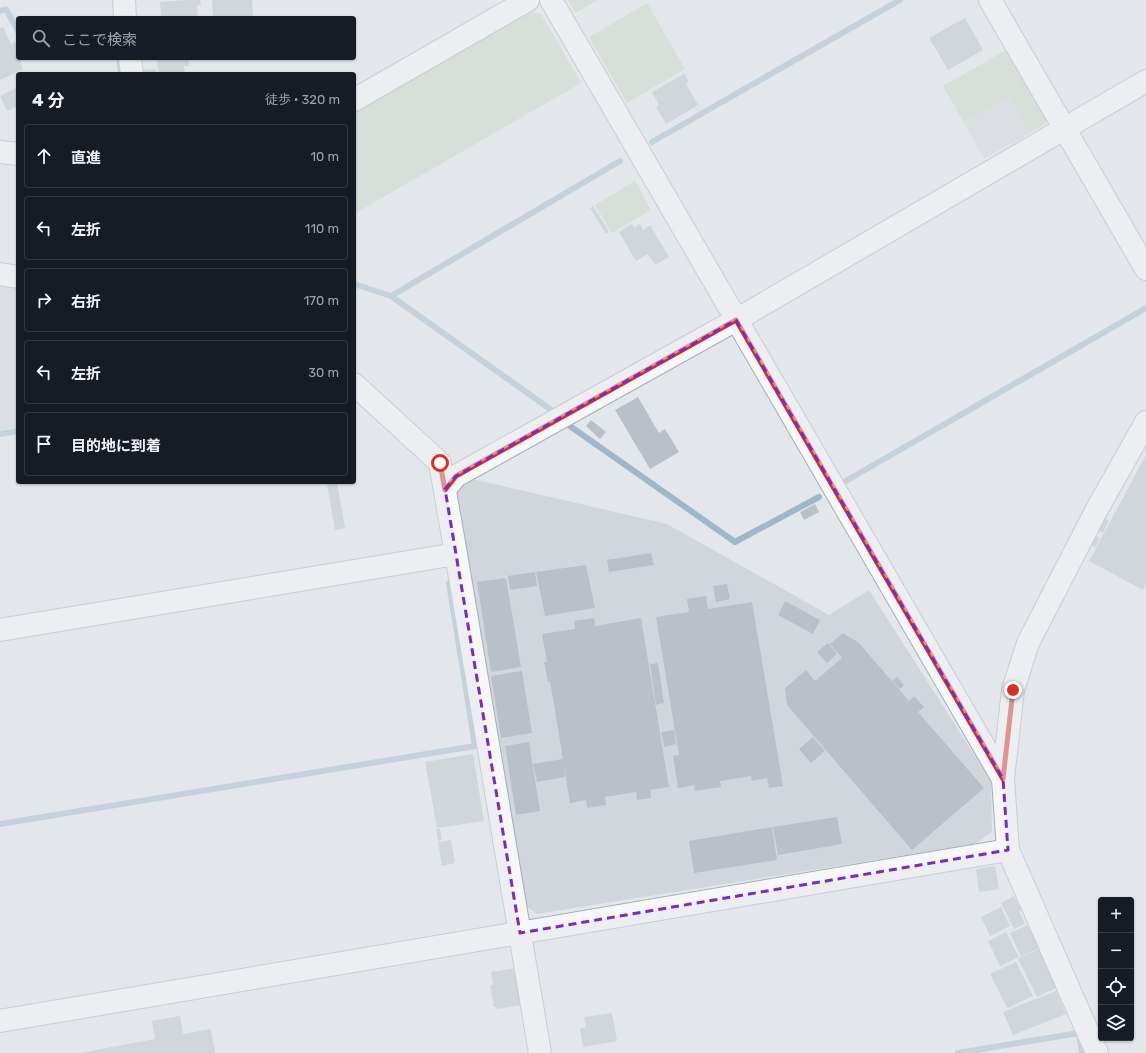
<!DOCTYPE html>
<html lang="ja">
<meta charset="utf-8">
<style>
body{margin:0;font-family:Rubik,"Noto Sans JP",sans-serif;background:#242831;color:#f1f3f6}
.controls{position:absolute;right:12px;bottom:12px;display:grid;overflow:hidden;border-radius:4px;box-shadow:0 1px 3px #0004}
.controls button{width:36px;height:36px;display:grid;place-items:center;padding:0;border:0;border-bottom:1px solid #363941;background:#171b24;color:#f1f3f6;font:20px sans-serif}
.stop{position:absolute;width:12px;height:12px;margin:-9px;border:3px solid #d93025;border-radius:50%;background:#fff}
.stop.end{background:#d93025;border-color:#fff;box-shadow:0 1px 4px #0008}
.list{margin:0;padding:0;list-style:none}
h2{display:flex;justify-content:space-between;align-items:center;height:52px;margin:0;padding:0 16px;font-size:17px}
h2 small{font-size:13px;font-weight:400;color:#9ea1a6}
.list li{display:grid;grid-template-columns:26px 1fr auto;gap:12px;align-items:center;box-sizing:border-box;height:64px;margin:0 8px 8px;padding:0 8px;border:1px solid #363941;border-radius:4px}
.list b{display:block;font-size:15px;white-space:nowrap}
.list em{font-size:13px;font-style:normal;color:#9ea1a6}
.icon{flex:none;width:22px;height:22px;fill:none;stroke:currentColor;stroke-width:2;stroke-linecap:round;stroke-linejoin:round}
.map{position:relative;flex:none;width:1146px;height:1053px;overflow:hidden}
.search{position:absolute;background:#171b24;box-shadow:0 1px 3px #0004;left:16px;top:16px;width:340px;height:44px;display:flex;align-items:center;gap:10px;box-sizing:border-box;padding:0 14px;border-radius:4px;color:#9ea1a6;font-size:15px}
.panel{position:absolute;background:#171b24;box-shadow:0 1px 3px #0004;left:16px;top:72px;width:340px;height:412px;border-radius:4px}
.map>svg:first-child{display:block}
.built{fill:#d1d6dc}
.green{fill:#cad4c4}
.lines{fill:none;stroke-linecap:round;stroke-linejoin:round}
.stream{stroke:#9fb8c9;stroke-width:6}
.building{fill:#bac0c7}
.minor-casing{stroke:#a8aeb5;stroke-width:24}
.minor{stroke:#f5f7f9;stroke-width:22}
.route{stroke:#d93025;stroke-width:5}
.marked{fill:none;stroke:#7b2cbf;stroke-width:3;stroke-dasharray:8 5;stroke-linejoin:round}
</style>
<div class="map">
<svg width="1146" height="1053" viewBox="0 0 1146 1053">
<rect width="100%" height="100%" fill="#e3e7eb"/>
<path class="built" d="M1009 97 1030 133 984 159 964 123Z
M0 280 18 283V427L0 430Z
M468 478 667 524 829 615 869 590 991 781 992 832 975 844 537 914 522 903 455 497Z"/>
<path class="green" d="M568 0H598L575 13Z
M647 3 685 69 627 103 589 37Z
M529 11 541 14 581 83 354 214V112Z
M1008 49 1047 117 1045 124 1030 133 1009 97 964 123 943 86Z
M635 181 651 210 612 233 595 205Z"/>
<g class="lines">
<path class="stream" d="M0 11 6 9 18 31
M119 58 121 74
M652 142 900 0
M354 284 391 296 550 409
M391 296 620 161
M567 424 735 542 819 497
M0 434 18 431
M846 481 1146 308
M0 824 475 746 449 583
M958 1053 1079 1033 1082 1053"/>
</g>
<path class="building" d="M186 0H200L201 5H197L198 18H161L160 2Z
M212 0H252L253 17 213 18Z
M965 18 983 50 948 70 929 38Z
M3 27 11 44 15 42 18 49V58H23V60L20 62 23 69 0 80V28Z
M157 58H188L189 66H184L185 74H158Z
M156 69V74H143V70Z
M684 74 689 82 686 84 698 105 666 124 656 107 659 105 652 92Z
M18 87V106L7 111 0 96Z
M593 206 609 232 606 234 590 208Z
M632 224 634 228 640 224 643 230 650 225 669 257 655 265 648 254 636 261 619 232Z
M638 397 659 433 665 429 679 452 650 469 615 410Z
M591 420 606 432 600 439 586 426Z
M1146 455V583L1143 590 1089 561Z
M337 483 345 528 335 530 327 485Z
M815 504 819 512 804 520 800 512Z
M1104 518 1109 521 1103 533 1097 530Z
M1096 536 1100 538 1095 547 1091 545Z
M651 553 654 565 609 572 607 560Z
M586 565 595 608 545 616 536 572Z
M535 572 537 586 510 590 508 576Z
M506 578 521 667 491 672 477 582Z
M727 584 730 599 716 602 713 586Z
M706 596 708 609 752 602 783 786 769 788 767 778 752 781 751 776 720 781 721 787 695 791 694 785 678 788 673 756 679 755 656 617 689 612 687 599Z
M785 601 820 620 813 634 778 615Z
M594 618 595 626 641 618 669 787 650 790 651 798 637 800 636 792 605 797 606 805 587 808 586 800 570 803 564 766 565 777 537 782 533 764 563 759 550 681 548 682 544 662H547L542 634 575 629 574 621Z
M843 633 859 643 909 701 914 696 924 707 918 712 984 788 912 850 787 705 785 688 806 670 815 681 842 658 830 644Z
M828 643 837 654 827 663 817 652Z
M658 663 664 703 656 705 650 664Z
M522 671 532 733 501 738 491 676Z
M897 677 904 685 900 689 892 681Z
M674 730 676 744 664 747 661 732Z
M813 737 825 751 811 763 799 749Z
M529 742 540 811 516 815 505 746Z
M473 754 484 821 437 828 425 762Z
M837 817 842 844 778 855 773 827Z
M772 827 777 860 694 873 689 841Z
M436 829H440L442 840 438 841Z
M451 840 455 863 442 866 438 842Z
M995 866 999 889 979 892 976 869Z
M1014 896 1021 910 1019 911 1025 924 1014 929 1001 903Z
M1001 907 1010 926 990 936 981 917Z
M1027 925 1039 948 1021 957 1010 933Z
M1006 932 1019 957 1000 966 988 941Z
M1039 949 1058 987 1037 997 1018 959Z
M1016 962 1033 996 1007 1008 990 974Z
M515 968 522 1005 497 1009 496 1007H494L490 985H493L491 972Z
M1056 991 1066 1014 1013 1035 1003 1012Z
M612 1013 617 1041 583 1047 580 1028 586 1027 584 1017Z
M180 1016 183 1034 211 1029 215 1053H80L155 1039 152 1021Z"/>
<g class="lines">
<defs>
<path id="minor" d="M124 0 125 18
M551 0 1003 779
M990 0 1146 269
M130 58 132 74
M354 100 528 0
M0 152 18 154
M0 274 18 277
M445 489 456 476 736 320 1146 81
M456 554 540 1053
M0 630 456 554 440 463 354 384
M0 1021 1008 850
M1097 1053 1008 850 1003 779 1013 690 1028 643 1096 511 1146 422"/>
</defs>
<use href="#minor" class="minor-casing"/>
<use href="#minor" class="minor"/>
</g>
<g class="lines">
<path class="route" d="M440 463 445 490 456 476 736 320 1003 779 1013 690"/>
</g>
<path d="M0 0H1146V1053H0ZM736 320 1003 779 1008 850 520 933 445 489 456 476Z" fill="#e3e7eb" fill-opacity=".55" fill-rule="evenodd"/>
<path class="marked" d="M736 320 1003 779 1008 850 520 933 445 489 456 476Z"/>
</svg>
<div class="controls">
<button>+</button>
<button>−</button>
<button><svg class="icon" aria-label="locate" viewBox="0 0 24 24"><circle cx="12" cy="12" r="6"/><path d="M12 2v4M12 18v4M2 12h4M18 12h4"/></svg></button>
<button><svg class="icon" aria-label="layers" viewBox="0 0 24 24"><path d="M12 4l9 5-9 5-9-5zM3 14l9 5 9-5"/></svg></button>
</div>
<div class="stop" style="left:440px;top:463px"></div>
<div class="stop end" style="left:1013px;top:690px"></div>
<div class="search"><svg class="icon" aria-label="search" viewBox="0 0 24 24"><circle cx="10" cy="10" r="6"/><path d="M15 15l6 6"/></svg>ここで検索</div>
<section class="panel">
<h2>4 分<small>徒歩 · 320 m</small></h2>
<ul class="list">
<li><svg class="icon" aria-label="ahead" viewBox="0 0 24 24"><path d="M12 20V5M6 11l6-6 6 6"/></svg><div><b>直進</b></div><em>10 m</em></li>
<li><svg class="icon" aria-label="left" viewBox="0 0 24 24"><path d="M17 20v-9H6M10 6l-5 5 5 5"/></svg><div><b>左折</b></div><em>110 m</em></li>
<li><svg class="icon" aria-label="right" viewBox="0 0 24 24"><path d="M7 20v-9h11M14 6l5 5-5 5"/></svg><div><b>右折</b></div><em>170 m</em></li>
<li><svg class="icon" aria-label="left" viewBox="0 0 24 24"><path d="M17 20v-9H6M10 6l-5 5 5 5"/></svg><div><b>左折</b></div><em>30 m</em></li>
<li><svg class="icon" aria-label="arrive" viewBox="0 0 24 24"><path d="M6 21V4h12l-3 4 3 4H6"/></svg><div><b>目的地に到着</b></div></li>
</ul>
</section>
</div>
